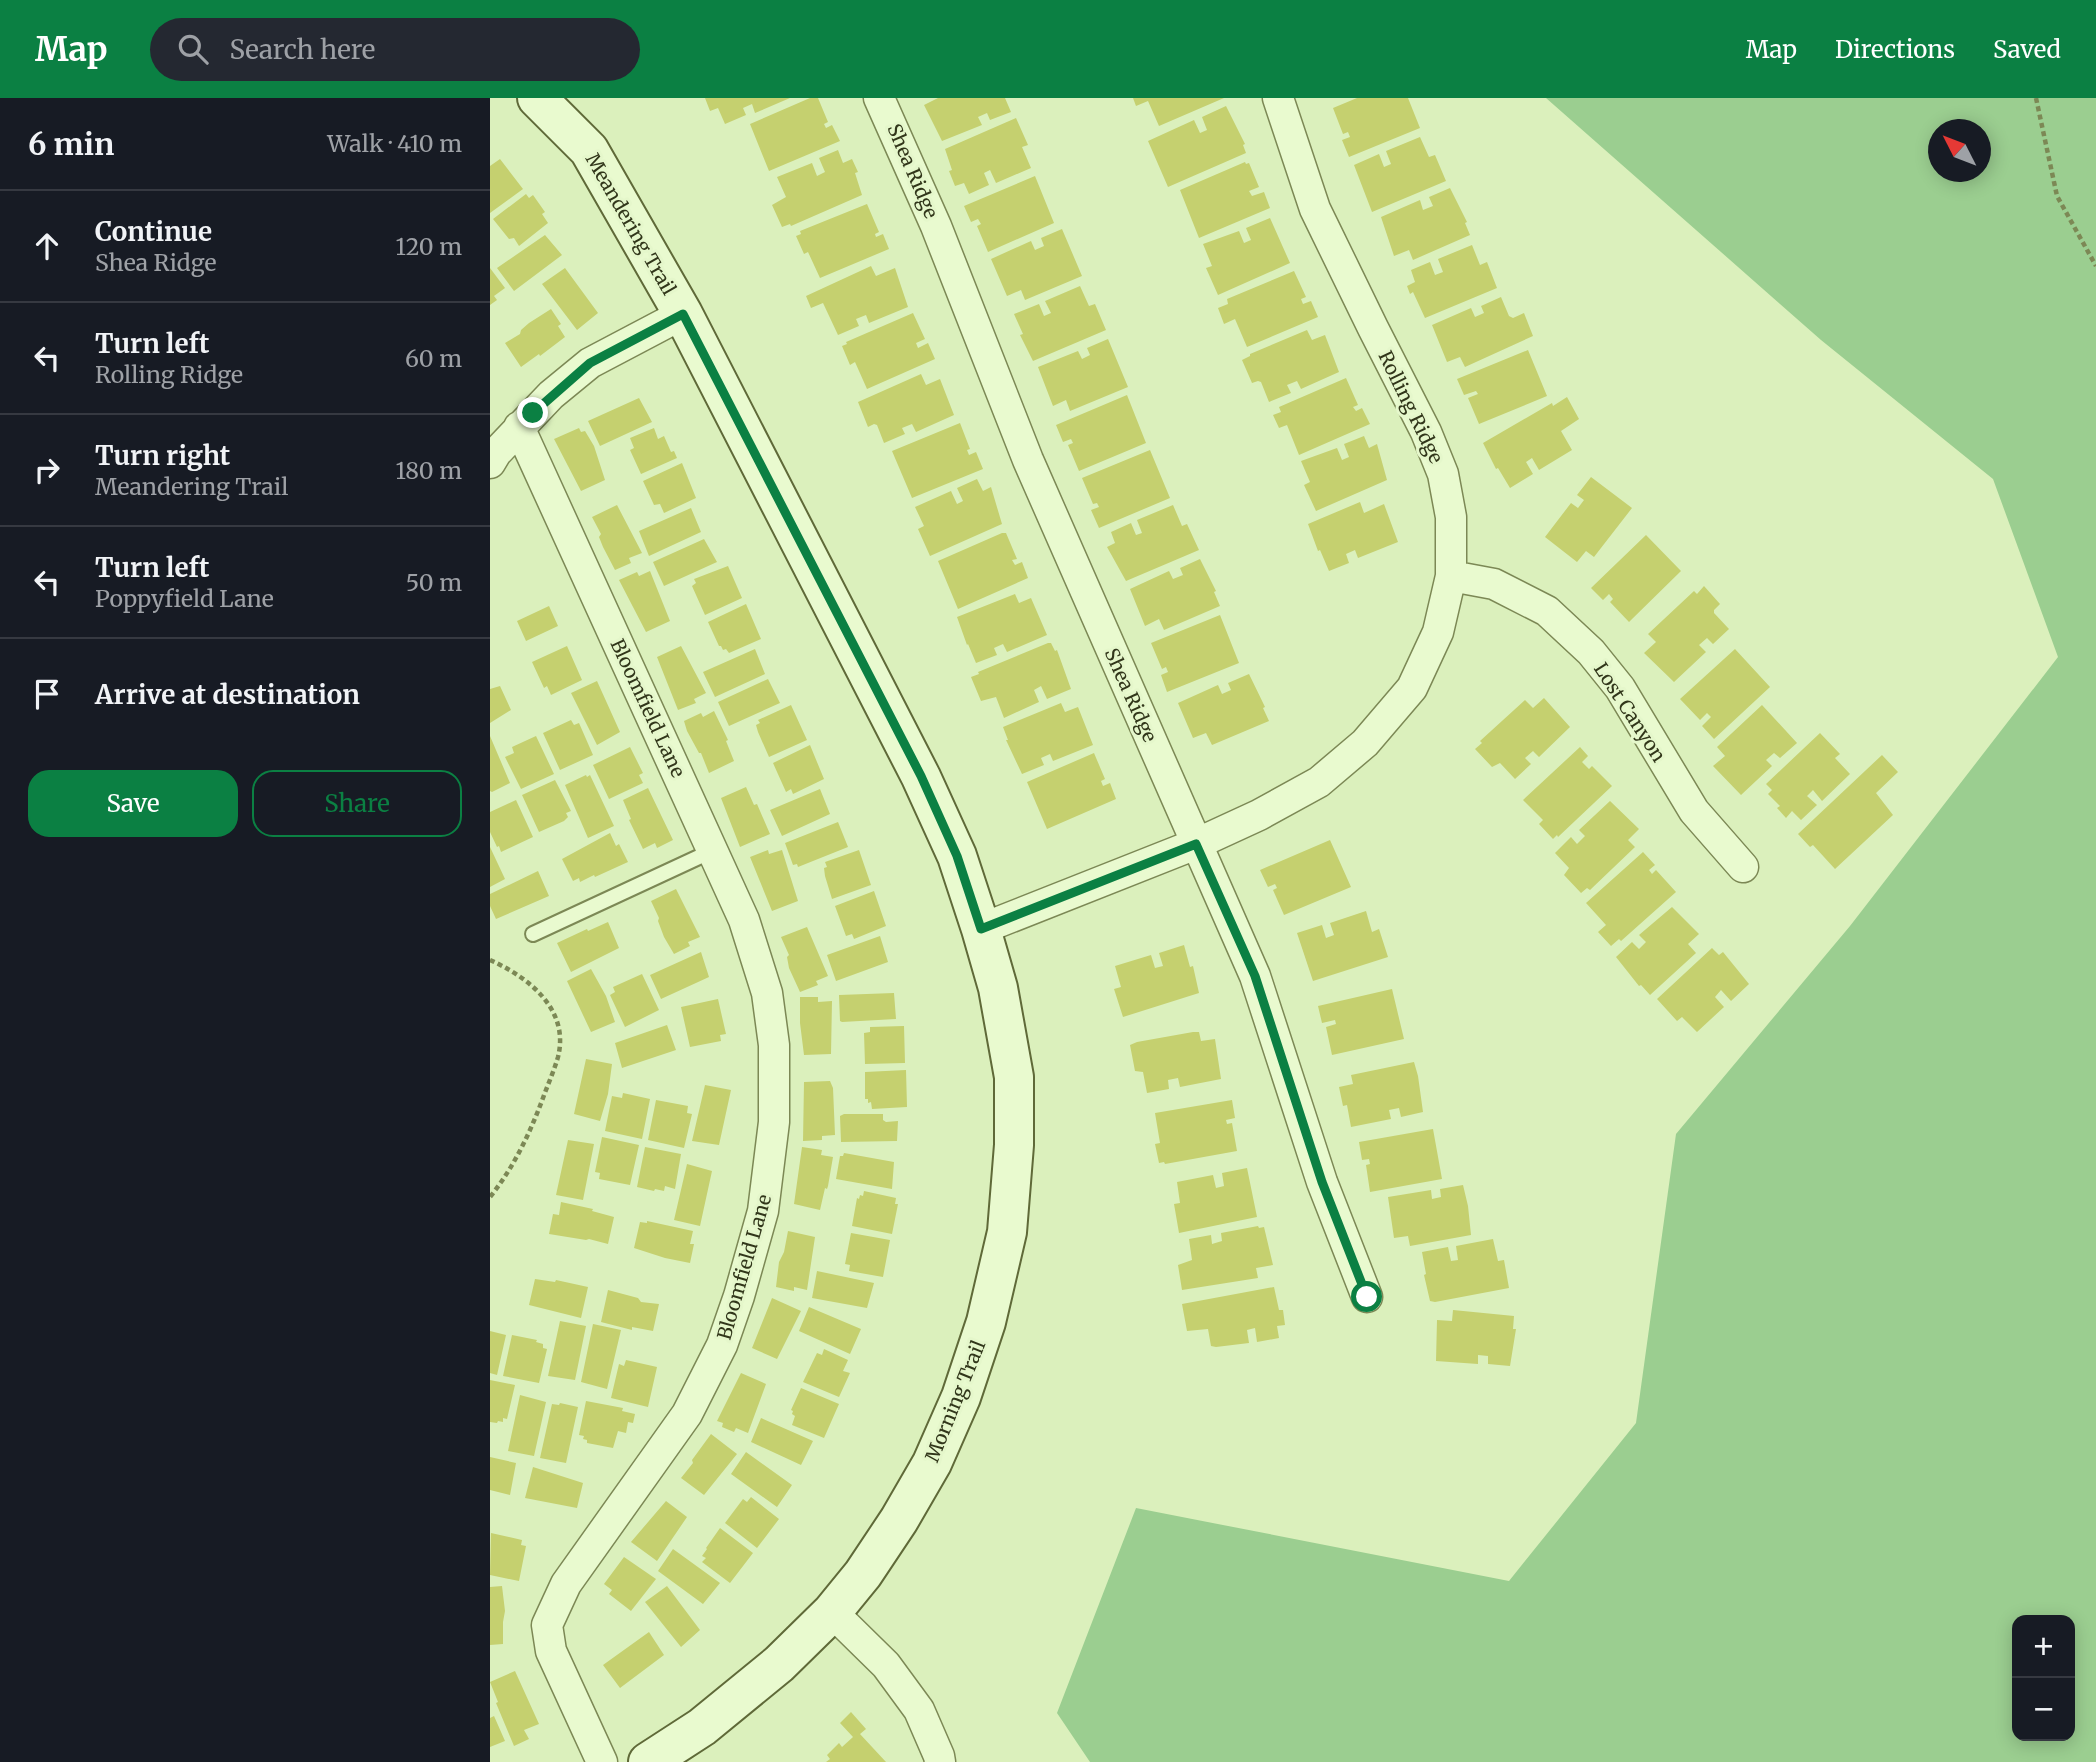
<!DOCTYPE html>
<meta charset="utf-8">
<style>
body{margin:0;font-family:Merriweather,serif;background:#242831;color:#f1f3f6}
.controls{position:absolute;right:21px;bottom:21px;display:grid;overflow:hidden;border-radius:14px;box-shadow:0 4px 18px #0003}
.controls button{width:63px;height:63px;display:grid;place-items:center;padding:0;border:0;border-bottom:2px solid #363941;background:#171b24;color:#f1f3f6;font:35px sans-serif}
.compass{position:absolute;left:1438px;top:21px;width:63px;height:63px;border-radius:50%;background:#171b24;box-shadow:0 4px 18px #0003;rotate:312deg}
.stop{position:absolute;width:21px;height:21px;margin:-16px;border:5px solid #0b8043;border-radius:50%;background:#fff}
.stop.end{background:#0b8043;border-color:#fff;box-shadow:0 2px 7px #0008}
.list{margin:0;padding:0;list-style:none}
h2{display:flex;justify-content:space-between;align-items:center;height:91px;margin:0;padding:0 28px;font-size:30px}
h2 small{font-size:23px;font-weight:400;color:#9ea1a6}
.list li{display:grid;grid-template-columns:46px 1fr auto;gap:21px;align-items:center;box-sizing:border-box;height:112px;padding:0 28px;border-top:2px solid #363941}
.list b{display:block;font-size:26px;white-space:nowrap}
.list p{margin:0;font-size:23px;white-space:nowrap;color:#9ea1a6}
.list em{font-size:23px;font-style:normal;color:#9ea1a6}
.actions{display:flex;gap:14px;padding:21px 28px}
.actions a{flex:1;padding:16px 0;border:2px solid #0b8043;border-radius:21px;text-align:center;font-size:24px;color:#0b8043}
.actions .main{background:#0b8043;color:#fff}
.icon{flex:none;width:38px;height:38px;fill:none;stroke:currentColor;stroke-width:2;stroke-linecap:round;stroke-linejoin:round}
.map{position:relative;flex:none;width:1606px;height:1664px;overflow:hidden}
header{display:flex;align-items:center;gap:42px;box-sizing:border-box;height:98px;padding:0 35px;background:#0b8043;color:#fff}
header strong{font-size:33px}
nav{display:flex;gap:38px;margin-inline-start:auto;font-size:24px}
.search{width:490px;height:63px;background:#242831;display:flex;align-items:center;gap:18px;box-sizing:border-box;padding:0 24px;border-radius:38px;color:#9ea1a6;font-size:26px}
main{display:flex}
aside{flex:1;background:#171b24}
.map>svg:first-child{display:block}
.green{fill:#9bce90;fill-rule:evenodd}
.building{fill:#c5d06f}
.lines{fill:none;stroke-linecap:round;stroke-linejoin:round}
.lane-casing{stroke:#7c8855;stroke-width:18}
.street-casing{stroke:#7c8855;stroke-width:33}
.secondary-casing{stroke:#5f6938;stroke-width:42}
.path{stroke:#7c8855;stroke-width:4.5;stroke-dasharray:5 3.5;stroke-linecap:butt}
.lane{stroke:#e9facf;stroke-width:14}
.street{stroke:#e9facf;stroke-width:30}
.secondary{stroke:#e9facf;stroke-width:38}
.route{stroke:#0b8043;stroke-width:9}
.labels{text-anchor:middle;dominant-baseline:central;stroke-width:6;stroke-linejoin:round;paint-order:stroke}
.street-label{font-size:19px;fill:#31361a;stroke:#e5f7cb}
</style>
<header>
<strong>Map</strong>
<div class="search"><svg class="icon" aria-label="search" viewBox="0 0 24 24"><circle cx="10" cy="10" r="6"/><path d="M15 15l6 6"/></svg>Search here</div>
<nav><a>Map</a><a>Directions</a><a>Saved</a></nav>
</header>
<main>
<aside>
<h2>6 min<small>Walk · 410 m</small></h2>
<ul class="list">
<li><svg class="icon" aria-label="ahead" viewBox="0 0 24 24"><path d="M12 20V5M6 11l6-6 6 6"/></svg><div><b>Continue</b><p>Shea Ridge</p></div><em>120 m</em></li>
<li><svg class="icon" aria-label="left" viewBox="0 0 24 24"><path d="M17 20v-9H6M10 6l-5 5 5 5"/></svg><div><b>Turn left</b><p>Rolling Ridge</p></div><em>60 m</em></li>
<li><svg class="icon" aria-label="right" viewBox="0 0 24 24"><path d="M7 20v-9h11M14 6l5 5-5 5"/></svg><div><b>Turn right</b><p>Meandering Trail</p></div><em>180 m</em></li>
<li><svg class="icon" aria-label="left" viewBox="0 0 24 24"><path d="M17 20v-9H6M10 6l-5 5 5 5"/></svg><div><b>Turn left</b><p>Poppyfield Lane</p></div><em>50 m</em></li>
<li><svg class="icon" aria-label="arrive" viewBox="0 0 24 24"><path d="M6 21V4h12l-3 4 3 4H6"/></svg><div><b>Arrive at destination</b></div></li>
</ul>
<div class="actions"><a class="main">Save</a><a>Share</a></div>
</aside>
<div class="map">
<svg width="1606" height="1664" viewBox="0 0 1606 1664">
<rect width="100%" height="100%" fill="#dbf0bc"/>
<path class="green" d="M1056 0H1606V1664H600L567 1615 646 1410 1019 1483 1146 1325 1186 1036 1360 828 1568 559 1503 381 1331 242ZM1448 32H1490V74H1448ZM1527 1522H1580V1638H1527Z"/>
<path class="building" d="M215 0H300L265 15 262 6 253 10 256 17 235 26 228 10 220 13Z
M320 0H328L338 24 334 26 336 30 342 27 350 43 279 73 260 26Z
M448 0H515L521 14 500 22 497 15 488 19 492 27 452 43 434 7Z
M643 0H734L669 28 658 3 646 8Z
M867 0H918L930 30 859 59 852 42 860 39 858 34 853 36 843 10Z
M736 8 755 46 753 47 756 55 678 89 658 43 704 22 710 35 717 32 712 19Z
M526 20 538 47 532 49 541 70 506 85 500 72 494 75 499 87 479 96 474 85 465 88 459 73 462 72 455 51Z
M930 39 939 59 945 57 956 83 882 114 864 67 889 56 894 69 901 66 896 53Z
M348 52 353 65 362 61 368 74 365 75 372 97 301 128 300 126 292 129 282 107 296 99 287 79 322 65 327 78 335 74 329 60Z
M10 61 33 91 0 115V68Z
M755 64 756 66 759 65 769 89 759 93 762 98 774 94 780 110 709 140 690 92Z
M545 78 564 125 498 154 487 128 491 126 488 121 481 124 474 108Z
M960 90 977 124 975 125 980 137 923 162 919 152 904 158 891 119 930 102 933 112 943 108 939 99Z
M36 96 39 100 43 97 55 114 52 116 58 125 29 148 24 140 19 141 3 121Z
M377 106 389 134 385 136 386 139 393 136 399 151 330 180 318 154 314 156 306 138 311 136 310 133Z
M780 120 800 165 728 197 716 170 722 168 713 146 749 133 754 145 761 142 756 130Z
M572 131 592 178 535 202 531 192 517 198 501 161 541 143 545 152 554 148 551 140Z
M55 137 72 157 24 193 7 170Z
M982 147 990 167 997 164 1007 190 935 220 923 194 920 196 917 188 925 184 921 172 940 164 945 177 953 174 948 161Z
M381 168 386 178 405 170 418 209 379 225 376 217 366 221 369 228 348 237 333 205 321 210 316 198Z
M0 170 15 190 4 198 7 202 0 207Z
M75 170 108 215 87 232 52 186Z
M804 173 816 199 811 201 813 206 821 203 828 219 757 249 745 221 734 226 728 210 738 206 737 201Z
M590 188 599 208 605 206 616 232 543 263 530 237 533 236 524 216 549 206 554 218 561 215 555 203Z
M1011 199 1019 218 1023 220 1034 215 1043 238 975 269 970 259 957 264 942 227 981 210 985 219 994 215 991 208Z
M61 211 71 226 68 228 75 239 50 258 49 256 31 269 15 245 30 236 31 232 39 225Z
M423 215 435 241 426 245 428 250 438 245 445 261 377 291 365 264 360 267 352 248 357 246 356 244Z
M817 232 822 242 835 237 849 274 811 291 807 283 797 287 801 295 779 304 771 284 768 283 762 285 752 262 760 258V256Z
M618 241 638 289 580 313 576 302 563 308 548 269 588 253 592 261 600 257 597 250Z
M1038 252 1057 298 989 326 978 300 988 296 986 293 974 297 967 281Z
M431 276 436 287 450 281 464 317 426 334 422 326 412 330 415 336 394 345 387 327 384 326 378 329 368 304Z
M856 280 868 307 863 309 866 313 872 310 880 326 809 357 797 327 789 330 783 317 791 314 789 309Z
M637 297 656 345 589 373 578 347 583 345 581 341 573 344 566 327Z
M1077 299 1089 321 1071 333 1082 352 1049 372 1042 360 1036 364 1043 376 1020 390 1008 370 1006 371 993 345 1062 305 1063 308Z
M149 300 162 324 110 348 98 323Z
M470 325 480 351 477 352 479 357 486 354 493 371 422 400 402 353Z
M89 330 91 334 95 333 104 348 115 382 91 393 64 341Z
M164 330 168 341 174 338 181 354 184 353 187 360 151 376 140 352 144 350 140 340Z
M874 338 879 350 887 346 897 382 826 413 814 387 820 384 811 363 847 350 852 362 859 359 854 346Z
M660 352 680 400 609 430 601 412 609 409 607 405 603 406 592 380Z
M192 365 206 400 174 415 170 406 164 407 153 383Z
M1101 379 1142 410 1104 459 1096 453 1087 464 1055 439 1081 405 1088 410 1094 402 1087 397Z
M487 381 493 393 501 389 512 426 440 458 428 431 434 428 425 409 461 393 467 406 473 403 467 390Z
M870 404 874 415 894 406 908 444 868 460 865 452 856 456 859 465 839 473 830 452 828 453 818 426Z
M127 407 152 455 139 460 141 465 125 472 113 449 109 439 111 436 102 419Z
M683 407 692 428 697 426 709 452 636 483 617 449 625 445 621 434 641 425 646 437 652 435 647 422Z
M201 410 211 434 159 458 149 433Z
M512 435H516L527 461 522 462 525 467 532 464 538 480 468 511 448 463Z
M1156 437 1191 473 1139 524 1120 504 1123 501 1119 496 1113 502 1101 490Z
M214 441 227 464 174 488 163 464Z
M710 461 726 493 724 494 730 508 674 532 669 521 655 528 640 491 679 473 683 481 693 477 690 470Z
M238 468 252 500 215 517 202 488 206 485 204 481Z
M160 473 180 523 156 534 129 482 147 474 149 478Z
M1214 488 1230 506 1224 512V515L1239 531 1223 546 1217 540 1209 547 1216 554 1184 584 1154 555 1166 544 1158 536 1204 493 1207 496Z
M525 496 529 505 541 500 557 537 517 554 513 546 504 550 507 557 486 565 478 546 477 547 467 519Z
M256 506 271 541 239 555 236 551 233 552 231 548H229L218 524Z
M59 508 68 528 36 543 27 523Z
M730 517 749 565 677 594 671 577 678 574 676 569 672 571 661 545Z
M558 545H561L565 553 567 552 581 591 557 601 551 588 544 592 549 604 514 620 506 599 491 603 481 579 489 576 488 574Z
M77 548 92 582 61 597 57 588 54 590 42 564Z
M191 548 216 595 204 601 206 605 188 612 167 559Z
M265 551 275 576 225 599 213 574Z
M1245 551 1280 589 1224 641 1212 628 1221 619 1217 615 1210 622 1190 601Z
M759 576 775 609 773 610 779 623 722 647 716 635 703 640 688 605 728 587 732 596 741 592 738 585Z
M278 581 290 605 239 628 228 604Z
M107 583 130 634 107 647 81 595Z
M10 588 21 612 0 625V591Z
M1054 600 1080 629 1049 659 1043 653 1035 660 1041 666 1025 681 1010 665 1002 669 985 651 992 645 990 643 1035 602 1043 610Z
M571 605 575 614 588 609 603 647 563 663 560 656 551 660 554 667 532 676 516 642H518L513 629Z
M301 607 317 642 279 659 268 634 266 627 270 625 268 622Z
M1272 607 1307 645 1290 660 1284 655 1276 662 1282 668 1251 697 1223 668 1235 658 1227 649Z
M224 613 238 642 236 643 244 663 219 675 211 655H209L197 633 194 623 211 615 213 619Z
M81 622 84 627 89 625 103 657 70 672 53 635Z
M1330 635 1350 656 1345 660 1360 676 1332 703 1323 692 1317 698 1327 707 1311 722 1302 713 1296 720 1287 710 1290 708 1278 696 1282 692 1276 686Z
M0 638 20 685 2 694 0 693Z
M46 638 64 676 31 691 15 659 24 655 22 649Z
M320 647 334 681 303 696 301 691 296 694 283 665Z
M140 649 153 675 149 677 153 685 119 701 103 667Z
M1090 649 1098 658 1092 664 1099 671 1102 668 1122 688 1068 739 1067 737 1063 741 1049 726 1053 722 1033 702Z
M604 655 615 681 611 683 613 688 620 685 626 701 557 731 537 684Z
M1392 657 1408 674 1386 695 1403 717 1345 771 1323 747 1320 749 1308 736Z
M96 677 97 679 100 677 124 728 98 740 75 687Z
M65 682 81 713 76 715 78 719 74 723 49 734 32 697Z
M256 689 264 707 267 706 280 736 250 749 231 700Z
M158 690 183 742 167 750 165 745 153 751 139 722 141 721 133 702Z
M330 691 340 716 292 738 280 712Z
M26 702 43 739 11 754 9 748 7 749 0 734V714Z
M1120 703 1149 731 1138 742 1145 749 1100 792 1097 790 1091 795 1074 777 1079 770 1065 755 1081 739 1087 746 1095 738 1089 732Z
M348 724 358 749 308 769 307 766 303 767 295 745Z
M120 735 126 748 129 746 138 764 105 779 104 777 90 784 89 780 83 783 72 761Z
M840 742 861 789 794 817 783 792 787 790 785 786 778 789 770 772Z
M0 749 15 781 0 789Z
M278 752 279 756 292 752 308 803 282 813 260 759Z
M369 752 381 787 342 801 335 778 334 770 337 769 335 764Z
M1153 754 1165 767 1159 772 1162 776 1166 772 1186 794 1131 843 1129 841 1121 848 1108 834 1116 827 1096 805Z
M48 773 59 798 6 821 0 808V796Z
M186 791 210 839 198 844 200 848 184 856 174 839 168 823 169 820 161 803Z
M384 793 396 828 364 841 362 836 356 838 345 808Z
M1182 809 1209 836 1198 846 1206 855 1160 897 1151 887 1149 888 1126 859 1142 844 1149 851 1156 844 1149 837Z
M876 813 882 834 889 831 898 859 823 883 807 835 832 827 836 840 844 837 840 825Z
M118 824 129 850 81 874 67 845 97 831 98 833Z
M317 829 338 878 326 883 328 887 310 894 299 870 297 859 299 857 291 839Z
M390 838 398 864 346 883 337 857Z
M694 847 700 869 703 868 709 895 633 919 624 891 631 889 625 868 661 857 665 870 673 868 669 855Z
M1222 850 1229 857 1233 854 1259 886 1241 903 1231 892 1225 899 1234 909 1207 934 1192 919 1187 923 1167 901Z
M211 854 219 879 171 901 160 877Z
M101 871 116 898 125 924 101 934 77 883Z
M152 876 169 912 135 929 120 897 125 894 123 889Z
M902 891 914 941 842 957 836 929 846 926 845 922 832 925 828 908Z
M404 895 406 921 352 924 350 923 349 897Z
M310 899H328V904L342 903 341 956 314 957 310 925Z
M228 901 236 936 230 937 231 943 200 949 191 909Z
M177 927 186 952 132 970 125 945Z
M414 928 415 965 375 966 374 935 380 934V929Z
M703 934H709L711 943 725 941 731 981 690 989 688 980 678 982 679 991 657 995 653 974 645 973 640 947 647 944Z
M96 961 122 966 118 996 110 1023 84 1016Z
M924 964 928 978 933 1014 911 1019 909 1010 899 1012 901 1021 861 1029 857 1007 853 1008 849 989 863 986 861 977Z
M416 972 417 1009 382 1011 381 1004 378 1005V1001H375V974Z
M340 983 343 990 345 1037 332 1038V1042L313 1043 314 984Z
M215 987 241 992 229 1047 202 1043Z
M133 995 160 1001 152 1041 115 1033 122 998 132 1000Z
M166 1002 198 1008 197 1015 202 1016 194 1050 158 1042Z
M742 1002 745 1020 736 1022 737 1026 742 1025 747 1053 675 1066 674 1064 669 1065 665 1046 670 1045 665 1015Z
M354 1016H393V1022L396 1024 408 1023 407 1043 351 1044 350 1018Z
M943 1031 952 1081 880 1094 876 1067 880 1066 879 1061 872 1062 869 1044Z
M112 1039 149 1047 140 1087 109 1081 110 1075 105 1074Z
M78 1042 104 1046 93 1102 66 1097Z
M155 1049 191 1056 185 1091 175 1088 174 1093 165 1091 164 1093 147 1089Z
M312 1049 332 1052 331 1057 343 1059 338 1088 337 1091 335 1090 330 1112 304 1106Z
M354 1055 404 1064 402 1091 346 1081 350 1058H353Z
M197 1066 222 1073 210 1128 184 1122Z
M757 1070 767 1119 689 1135 684 1106 690 1105 687 1084 723 1077 726 1090 734 1088 732 1075Z
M973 1087 978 1108 981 1137 920 1148 918 1138 904 1140 898 1099 941 1092 942 1101 951 1099 950 1091Z
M374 1093 406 1100 405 1106H408L402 1136 362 1128 367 1100 369 1101 370 1097 373 1098Z
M71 1104 103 1111 102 1113 124 1119 118 1146 99 1141 96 1142 59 1136 63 1116 69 1117Z
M157 1123 203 1133 200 1146H204L200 1165 175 1160 144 1150 150 1124 157 1125Z
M768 1128 769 1130 774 1129 783 1167 766 1170 768 1180 692 1192 688 1167 702 1162 699 1141 721 1137 722 1146 732 1143 731 1135Z
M298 1133 325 1139 317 1192 304 1189V1193L286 1189 289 1164 294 1154Z
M361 1135 400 1142 393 1179 359 1173 360 1167 355 1166Z
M1003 1141 1008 1163 1014 1162 1019 1190 945 1204 940 1203 934 1177 936 1176 932 1154 958 1149 961 1163 968 1162 966 1148Z
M327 1173 384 1185 377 1210 322 1200Z
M45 1181 65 1184 66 1182 98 1189 91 1220 39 1207Z
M784 1189 789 1212H793L795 1227 787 1228 789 1240 767 1244 765 1230 757 1232 759 1245 726 1249 721 1248 718 1231 697 1233 692 1206Z
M118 1192 148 1200 151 1204 169 1206 163 1233 142 1229V1232L111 1224Z
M282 1200 311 1213 287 1261 262 1250Z
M319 1209 371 1231 360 1256 309 1233Z
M963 1212 1024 1218 1023 1231H1026L1020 1268 998 1266V1258L988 1257V1266L946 1263 947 1222 962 1223Z
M70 1223 96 1228 85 1282 58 1278Z
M103 1226 131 1232 117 1291 91 1284Z
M0 1233 16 1237 7 1277 0 1275Z
M22 1237 47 1242 46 1244 53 1246V1250L57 1251 49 1285 13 1278Z
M334 1251 358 1262 353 1273 360 1275 349 1299 313 1284 327 1255 332 1257Z
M136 1262 167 1269 158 1309 121 1300 129 1266 134 1268Z
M251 1275 276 1286 258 1335 246 1330 244 1334 232 1329 233 1325 227 1323Z
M0 1282 25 1287 17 1321 13 1320V1324L8 1323 7 1325 0 1324Z
M311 1290 349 1306 334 1340 302 1327 305 1318 302 1316 303 1313 301 1312Z
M30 1297 56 1304 44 1358 18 1353Z
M96 1303 133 1310 132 1313 145 1316 143 1325 138 1324 136 1335 128 1333 123 1350 97 1345V1342L93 1341 94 1338 89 1337Z
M70 1305 88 1309 76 1365 50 1360 62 1306 69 1307Z
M271 1320 323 1343 311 1367 261 1344Z
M221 1336 247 1356 214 1397 191 1380 203 1365 202 1362Z
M256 1354 302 1387 287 1409 241 1376Z
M0 1359 26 1365 20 1397 0 1392Z
M43 1369 93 1385 87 1410 35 1400Z
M261 1399 289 1421 267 1450 235 1425 253 1401 257 1404Z
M176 1403 197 1419 167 1463 141 1444Z
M230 1430 263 1455 240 1485 212 1464 216 1460 212 1458 217 1451 216 1450Z
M1 1435 32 1442 31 1447 36 1448 29 1483 0 1477Z
M183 1451 230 1485 213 1506 168 1473Z
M134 1459 166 1481 141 1513 119 1496 122 1492 114 1486Z
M12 1488 15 1513 13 1524V1546L0 1547V1489Z
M177 1488 210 1532 191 1549 155 1504Z
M159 1534 174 1557 130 1590 113 1567Z
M25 1573 49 1626 34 1632 39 1641 24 1648 6 1605 8 1604 0 1584Z
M361 1614 376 1631 370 1636 396 1664H336L340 1661 337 1657 349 1645 352 1649 363 1639 350 1625Z
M4 1618 15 1643 0 1649V1620Z"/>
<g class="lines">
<defs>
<path id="lane" d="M43 836 224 752"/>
<path id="street" d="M389 0 446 128 538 362 765 878 832 1084 877 1199
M29 329 254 822 277 895 284 947V1024L273 1113 249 1198 232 1247 197 1316 76 1486 57 1527 61 1553 112 1664
M0 365 6 355 61 297 100 265 193 216
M961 478 1004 486 1057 513 1101 554 1130 590 1204 713 1253 769
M491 831 706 746 769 717 829 684 875 645 922 590 948 534 961 478V419L953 376 936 334 883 230 825 111 788 0
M342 1514 396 1567 429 1612 449 1658 450 1664"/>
<path id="secondary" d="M47 0 99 52 193 216 431 679 467 758 491 831 508 890 524 979V1047L517 1134 496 1224 471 1299 442 1365 409 1422 373 1476 342 1514 289 1566 212 1629 158 1664"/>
</defs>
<use href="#lane" class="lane-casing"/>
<use href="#street" class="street-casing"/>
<use href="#secondary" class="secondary-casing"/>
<path class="path" d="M1546 0 1567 98 1606 168
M0 862C38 879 80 911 68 959 64 973 58 986 53 1000 40 1035 24 1069 0 1099"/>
<use href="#lane" class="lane"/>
<use href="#street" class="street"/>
<use href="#secondary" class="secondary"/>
</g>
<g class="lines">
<path class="route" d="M43 315 100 265 193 216 431 678 467 758 491 831 706 746 765 878 832 1084 877 1199"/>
</g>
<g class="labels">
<g class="street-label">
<text transform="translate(423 73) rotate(67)">Shea Ridge</text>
<text transform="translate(141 126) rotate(60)">Meandering Trail</text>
<text transform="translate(921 309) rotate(64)">Rolling Ridge</text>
<text transform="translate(641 597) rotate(66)">Shea Ridge</text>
<text transform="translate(158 610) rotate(65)">Bloomfield Lane</text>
<text transform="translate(1140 614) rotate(57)">Lost Canyon</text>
<text transform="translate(254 1169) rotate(-74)">Bloomfield Lane</text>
<text transform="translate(465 1303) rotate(-68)">Morning Trail</text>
</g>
</g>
</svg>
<div class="controls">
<button>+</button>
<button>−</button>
</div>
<svg class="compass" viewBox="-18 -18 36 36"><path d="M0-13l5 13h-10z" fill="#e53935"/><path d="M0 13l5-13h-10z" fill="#9ea1a6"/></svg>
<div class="stop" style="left:877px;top:1199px"></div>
<div class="stop end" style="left:43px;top:315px"></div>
</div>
</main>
